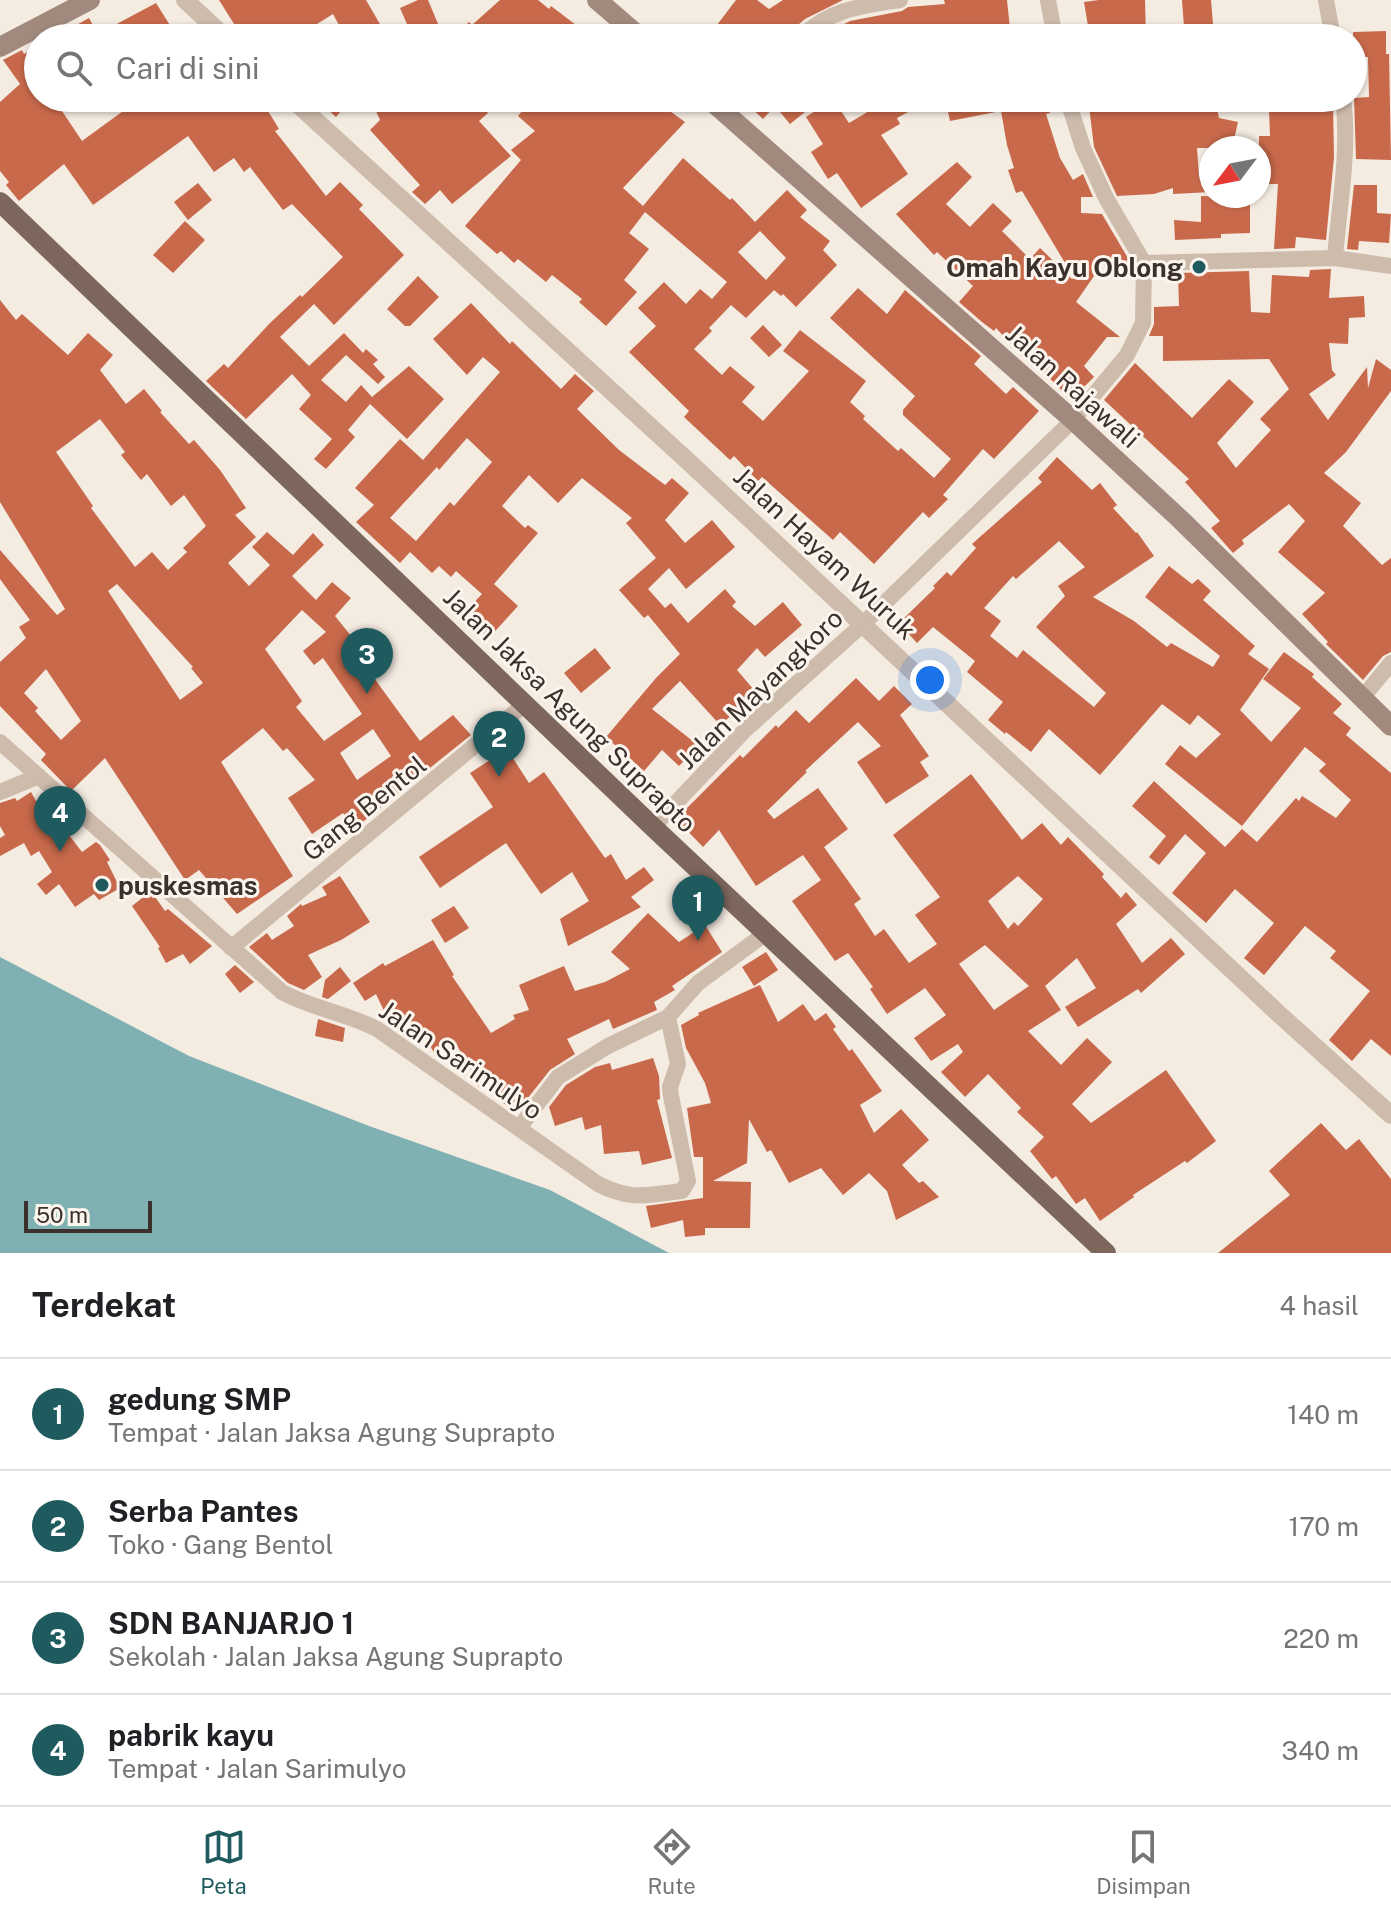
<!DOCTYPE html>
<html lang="id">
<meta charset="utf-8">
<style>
body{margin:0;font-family:"Public Sans",sans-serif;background:#f2f2f2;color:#202124}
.compass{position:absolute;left:1199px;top:136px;width:72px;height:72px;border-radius:50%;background:#fff;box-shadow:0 2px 6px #0004;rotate:238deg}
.scale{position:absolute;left:24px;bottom:20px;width:128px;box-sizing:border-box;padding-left:8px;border:4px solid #3b302b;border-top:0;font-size:22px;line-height:28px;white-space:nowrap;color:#3b302b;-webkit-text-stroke:6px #fbf5ee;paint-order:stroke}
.you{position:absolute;left:930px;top:680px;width:28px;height:28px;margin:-20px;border:6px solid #fff;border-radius:50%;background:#1a73e8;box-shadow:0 0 0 12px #1a73e833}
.badge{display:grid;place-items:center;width:52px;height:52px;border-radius:50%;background:#1f5a5e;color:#fff;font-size:26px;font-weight:700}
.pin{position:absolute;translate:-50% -66px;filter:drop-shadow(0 2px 4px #0008)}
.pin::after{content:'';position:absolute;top:42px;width:28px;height:24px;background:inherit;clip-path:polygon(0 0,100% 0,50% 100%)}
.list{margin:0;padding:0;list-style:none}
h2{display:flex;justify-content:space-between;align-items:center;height:104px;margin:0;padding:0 32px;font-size:34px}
h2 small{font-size:26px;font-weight:400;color:#757577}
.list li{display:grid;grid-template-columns:52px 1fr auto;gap:24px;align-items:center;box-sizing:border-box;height:112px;padding:0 32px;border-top:2px solid #e0e0e0}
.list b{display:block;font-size:30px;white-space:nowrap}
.list p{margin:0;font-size:26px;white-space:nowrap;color:#757577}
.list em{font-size:26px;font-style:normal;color:#757577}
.icon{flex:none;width:44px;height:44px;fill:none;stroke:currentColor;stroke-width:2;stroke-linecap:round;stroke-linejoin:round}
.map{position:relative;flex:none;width:1391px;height:1253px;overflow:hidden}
.search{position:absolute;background:#fff;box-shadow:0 2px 6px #0004;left:24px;right:24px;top:24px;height:88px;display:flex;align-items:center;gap:20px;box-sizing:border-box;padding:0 28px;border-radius:44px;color:#757577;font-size:30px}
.sheet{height:552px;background:#fff}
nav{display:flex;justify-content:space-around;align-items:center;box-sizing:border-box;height:112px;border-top:2px solid #e0e0e0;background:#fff;font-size:22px;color:#757577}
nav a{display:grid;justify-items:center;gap:4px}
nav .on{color:#1f5a5e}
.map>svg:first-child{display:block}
.water{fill:#7fb0b2}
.building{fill:#c8694b;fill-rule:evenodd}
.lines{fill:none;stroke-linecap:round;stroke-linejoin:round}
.minor{stroke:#cdbbac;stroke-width:16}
.tertiary{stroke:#cdbbac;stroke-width:18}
.secondary{stroke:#a18a7d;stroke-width:20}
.primary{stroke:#7d675c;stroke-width:20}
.poi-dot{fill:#1f5a5e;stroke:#fbf5ee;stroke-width:3}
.labels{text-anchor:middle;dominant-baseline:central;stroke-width:6;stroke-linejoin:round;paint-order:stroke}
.poi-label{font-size:26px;font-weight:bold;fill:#3b302b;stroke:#fbf5ee;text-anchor:end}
.street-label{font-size:26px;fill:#3b302b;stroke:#fbf5ee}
</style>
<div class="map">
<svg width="1391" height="1253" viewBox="0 0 1391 1253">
<rect width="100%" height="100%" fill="#f4ebe1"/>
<path class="water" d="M0 957 189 1056 369 1126 550 1190 669 1253H0Z"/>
<path class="building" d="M219 0H366L388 38H346L333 14 309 29 312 33 302 38H266L258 24 241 35Z
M418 0H428L444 38H413L400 8Z
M500 0H538L549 9 551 6 593 38H452L469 22 472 25Z
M736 0H757L769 9 783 0H843L805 19 792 30 789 38H707Z
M944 0H1007L1011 38H945V35L906 38 905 25 869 31V35L817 38 850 21 902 11 908 7 945 4Z
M1099 0H1145L1146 38H1090L1084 2Z
M1182 0H1211L1213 24 1184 27Z
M156 3 178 38H53L89 18 98 34Z
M1386 31V54H1389L1391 160 1356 159 1354 98 1369 97 1368 57H1353V32Z
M38 46V98H79L60 108 82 141 141 98H230L235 105 247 98H260L279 129 275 131 326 196 340 182 363 205 359 209 404 255 334 325 314 304 280 337 309 366 344 333 363 353 366 349 378 360 373 364 385 377 378 384 346 355 321 380 346 402 361 385 372 397 409 366 444 399 407 439 370 404 348 430 355 437 326 469 314 459 332 439 299 409 311 395 292 374 246 419 206 381 224 364 228 368 270 323 300 295 302 297 343 257 292 204 283 210 250 167 244 172 234 158 214 172 188 136 93 205 64 164 19 201 6 185 9 182 0 171V102L20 84 3 60 22 50 24 54Z
M315 98H352L336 117Z
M370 98H477L488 113 479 121 511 156 452 204 440 190 425 204 412 192 420 185 370 130 380 120Z
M533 98H652L685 122 623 188 643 206 683 158 730 200 732 198 755 222 787 190 807 210 800 217 830 241 823 250 837 265 796 307 783 294 781 296 774 290 746 318 731 305 709 328 712 331 694 349 722 375 730 366 755 387 742 402 763 421 809 371 783 351 800 330 866 381 850 402 865 416 863 419 898 451 901 448 934 478 951 459 903 415V410L915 396 830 318 858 288 887 314 905 290 981 356 974 364 1006 394 1013 387 1039 411 994 459 983 449 943 495 948 499 929 518 923 512 874 564 840 532 833 540 762 477 758 481 734 456 730 460 684 417 689 411 629 352 656 326 638 308 664 282 686 304 700 289 712 299 727 282 645 212 629 233 649 249 624 280 637 292 606 326 579 302 582 299 552 275 546 282 518 259 514 263 501 251 497 254 465 226 521 160 511 150 535 131 518 116ZM760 231 786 258 766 280 738 252Z
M749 98H802L810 108 790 124 775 106 763 119 747 104Z
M891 98H934L897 118 900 124 881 135 908 174 861 208 837 173 828 179 811 152 823 144 806 117 833 99 849 123Z
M945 98H1047L1050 113 1046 114 1060 158 1073 180 1083 174 1093 197H1081V213L1102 214 1132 265 1111 277 1103 263 1076 302 1120 337H1107L1084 366 1094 377 1071 400 1025 353 1022 356 996 328 994 331 982 322 959 302 973 286 937 252 934 255 896 214 957 162 972 177 946 204 970 227 993 203 1012 221 1002 231 1030 259 1040 248 1072 279 1074 278 1022 191 1016 193 1008 170 1014 168 1007 145 1001 111 950 121Z
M1088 98H1199L1200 106 1216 104 1219 118 1238 122 1232 148H1197L1199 176H1211V192L1173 194V188L1154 194 1117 196 1094 147Z
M1301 104 1333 105 1334 157 1326 240 1296 237 1295 248 1274 249 1278 184H1259V136H1270L1269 109H1301Z
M198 183 212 200 188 220 174 202Z
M1354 185H1377V213L1391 214 1389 243 1359 241 1358 250 1347 249Z
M1201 196 1250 198V233L1221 234V238L1175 240 1174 220 1201 222Z
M185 221 205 240 173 273 153 255Z
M1331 269 1329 298 1364 296 1365 317 1349 318 1348 344 1329 343 1332 370 1336 375 1309 394 1328 420 1367 367 1368 388 1376 359 1391 370V391L1346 452 1324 473 1361 503 1343 526 1382 565 1391 558V652L1383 656 1363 680 1326 644 1328 642 1302 614 1325 593 1278 552 1305 521 1289 504 1242 540 1244 544 1233 553 1211 528 1220 521 1185 482 1189 479 1104 400 1135 363 1192 418 1229 379 1254 402 1217 443 1236 468 1271 430 1260 419 1289 389 1269 359 1163 361V336H1149L1154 324V307L1179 306 1178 273 1249 271 1251 312 1270 313 1272 275 1309 277 1310 270Z
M418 276 439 297 410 326H405L387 309Z
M0 300 16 320 22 314 68 355 88 333 113 355 100 370 126 404 144 389 162 411 160 412 189 444 194 440 220 470 246 508 235 515 256 537 228 563 249 586 270 565 252 547 267 532 293 555 313 533 324 545 292 576 316 600 332 582 351 598 335 616 360 647 372 638 392 659 371 674 420 741 453 715 471 735 354 829 343 813 312 834 288 798 315 780 287 748 283 751 263 728 221 762 293 876 237 914 199 870 185 880 105 758 71 791 41 760 46 754 0 706V662L26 638 19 627 30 620 0 579V550L57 615 65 609 0 502ZM100 419 125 452 121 455 141 480 147 474 171 506 184 495 206 526 183 548 187 552 168 570 152 552 135 567 91 508 93 506 56 452ZM117 584 193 667 191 668 203 683 180 700 108 591ZM302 610 326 632 303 651 314 665 323 658 362 714 324 741 296 707 302 701 265 649ZM46 669 81 721 61 740 35 711 38 708 24 693ZM373 729 391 756 357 780 340 753Z
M471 303 510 344 512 341 561 389 575 374 594 391 577 409 619 450 665 485 672 478 689 493 665 520 685 543 712 520 735 547 686 589 669 568 648 589 665 608 671 603 688 623 725 589 736 602 732 606 755 626 783 602 802 625 765 657 757 648 737 670 760 697 741 714 738 710 720 725 680 681 652 709 699 746 679 766 662 750 644 771 606 737 656 678 680 654 648 615 644 618 619 590 656 558 626 523 632 518 582 478 558 503 529 475 502 506 525 528 528 525 538 533 494 584 518 606 488 639 462 615 482 594 456 571 451 577 439 566 432 573 410 552 400 563 356 522 374 505 355 488 400 439 423 460 500 372 483 357 467 375 433 339ZM467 438 492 462 454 506 450 502 416 541 390 518 437 467 439 470Z
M763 325 782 345 769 357 750 338Z
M1057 457 1092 490 1100 483 1117 505 1113 508 1136 533 1137 532 1154 556 1093 597 1134 621 1167 647 1171 643 1213 667 1220 656 1145 597 1169 566 1192 584 1198 579 1211 591 1203 600 1255 646 1248 654 1269 669 1240 710 1271 742 1301 708 1263 679 1284 652 1314 674 1312 677 1342 704 1333 713 1351 728 1346 735 1391 773V1056L1371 1039 1352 1061 1329 1040 1370 991 1330 958 1336 951 1305 926 1264 975 1244 958 1274 923 1235 889 1206 923 1172 893 1206 853 1185 834 1159 865 1149 857 1166 836 1132 806 1154 781 1225 847 1242 829 1257 842 1296 798 1299 801 1302 796 1336 818 1351 800 1319 771 1326 764 1305 747 1242 826 1165 764 1180 745 1196 758 1221 734 1198 715 1190 725 1162 704 1100 775 1049 729 1031 752 1006 732 1005 734 988 720 1003 702 967 672 975 661 933 627 917 643 899 623 935 588 933 586 947 572 951 576 976 548 972 544 1042 482 1038 478ZM1059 541 1085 567 1058 586 1065 596 1036 627 1106 693 1094 707 1023 650 1017 658 990 636 1001 621 984 608 1013 576 1016 579Z
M595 648 611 668 581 693 564 673Z
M856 678 879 701 894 686 912 704 900 715 929 756 920 762 929 776 886 804 857 762 881 746 858 722 805 771 807 772 767 811 774 819 818 788 848 829 824 847 861 899 854 904 875 936 884 929 909 963 937 944 915 915 940 897 893 835 971 774 1022 840 1042 823 1061 845 1068 837 1104 874 1102 877 1121 898 1126 892 1137 905 1116 924 1142 963 1171 938 1185 954 1141 993 1138 989 1078 1027 1065 1007 1096 988 1077 958 1045 986 1061 1010 1028 1031 1061 1065 1087 1038 1112 1062 1072 1104 1091 1123 1166 1070 1216 1141 1187 1163 1185 1161 1133 1195 1134 1197 1100 1221 1085 1198 1076 1204 1056 1176 1052 1179 1030 1151 1044 1137 1017 1112 1021 1108 988 1074 965 1097 941 1072 963 1052 958 1044 931 1061 914 1038 946 1015 925 988 887 1014 870 989 873 987 848 953 835 961 792 901 821 880 803 855 756 886 719 830 703 847 676 819 740 755 743 758 776 725 778 728 796 710 809 723ZM1018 876 1043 899 1018 926 1014 922 1008 929 988 901ZM985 945 1029 986 994 1010 959 964Z
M507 749 529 783 544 772 605 858 611 854 626 880 644 867 654 880 631 897 641 907 568 946 560 919 589 901 572 872 541 894 506 843 440 888 419 857 493 807 470 773Z
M31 792 45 817 51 813 66 836 69 835 82 852 96 842 100 845 110 860 107 862 120 888 99 900 94 894 75 907 59 884 46 895 37 884 52 872 39 851 31 856 24 843 0 856V838L5 835 0 826V803L15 798 17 801Z
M340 876 370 922 341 940 308 955 322 977 304 990 288 983 249 947 267 933 272 940 294 926 287 916 301 904 302 906 327 895 322 887Z
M151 891 165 911 168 909 212 946 190 964 183 954 166 963 158 948 160 947 132 906Z
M454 906 469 928 445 943 431 920Z
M648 913 679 942 705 925 722 952 672 986 675 990 654 1002 657 1010 613 1029 609 1019 567 1039 575 1054 550 1070 516 1113 487 1090 479 1087 474 1079 476 1077 456 1044 436 1056 423 1034 419 1036 399 1011 387 1017 376 994 365 1001 353 983 383 963 385 966 433 940 454 975 452 976 491 1033 515 1019 513 1015 529 1010 519 985 564 966 575 991 605 982 630 969 611 952Z
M766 952 778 970 754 986 742 967Z
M235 965 254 982 240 993 225 974Z
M340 967 351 981 328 999 322 997 325 980Z
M760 985 778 1022 803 1004 815 1021 826 1013 836 1027 833 1029 849 1051 852 1049 882 1091 860 1105 874 1133 901 1109 929 1140 902 1165 919 1183 923 1181 939 1197 896 1220 887 1191 869 1173 843 1195 821 1168 789 1183 771 1150 767 1152 749 1119 747 1163 713 1181 751 1182 750 1228H705V1235L685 1237 683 1220 651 1228 646 1206 703 1198V1157H694L687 1108 711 1103 705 1083 686 1048 681 1025 699 1015 698 1013Z
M318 1019 345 1028 343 1042 315 1036Z
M653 1058 659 1076 660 1099 657 1100 672 1158 642 1165 639 1151 604 1154 601 1125 585 1130 582 1117 555 1126 549 1107 566 1085 595 1067 610 1063 612 1070Z
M1321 1123 1346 1150 1359 1139 1391 1179V1253H1218L1290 1195 1269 1171Z"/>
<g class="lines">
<path class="minor" d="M1048 0 1055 38
M1326 0 1333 38
M800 38C830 9 861 6 900 0
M724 112 738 98
M1335 258C1339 205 1350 151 1343 98
M1144 263 1335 258 1391 266
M1362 698 1391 663
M0 742 282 992C313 1009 347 1013 377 1029L598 1184C632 1201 646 1195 682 1191L688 1181 671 1096 670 1087 678 1064 668 1017
M0 792 39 776
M653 827 745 730 863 624 1073 420 1127 355 1143 323 1144 263 1106 198 1083 148 1067 98
M231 948 526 703
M519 1128 558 1077 608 1046 668 1017 698 983 766 933"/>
<path class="tertiary" d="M185 0 226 38
M291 98 691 464 1280 1015 1391 1115"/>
<path class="secondary" d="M597 0 641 38
M0 47 90 0
M708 98 1073 420 1181 520 1391 726"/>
<path class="primary" d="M0 202 653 827 1106 1253"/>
</g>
<g class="poi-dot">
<circle cx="1199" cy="267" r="8"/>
<circle cx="102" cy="885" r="8"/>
</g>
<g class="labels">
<g class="poi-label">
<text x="1183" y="267">Omah Kayu Oblong</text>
<text x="118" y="885" text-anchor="start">puskesmas</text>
</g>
<g class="street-label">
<text transform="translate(1073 386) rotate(42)">Jalan Rajawali</text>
<text transform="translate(825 553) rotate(43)">Jalan Hayam Wuruk</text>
<text transform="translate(760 689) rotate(-44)">Jalan Mayangkoro</text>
<text transform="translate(570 710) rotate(44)">Jalan Jaksa Agung Suprapto</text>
<text transform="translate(364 808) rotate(-39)">Gang Bentol</text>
<text transform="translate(461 1060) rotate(34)">Jalan Sarimulyo</text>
</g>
</g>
</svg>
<svg class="compass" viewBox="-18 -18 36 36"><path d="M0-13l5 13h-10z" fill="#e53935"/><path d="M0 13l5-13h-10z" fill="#757577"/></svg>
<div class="scale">50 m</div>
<div class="you"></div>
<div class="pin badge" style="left:698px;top:941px">1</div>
<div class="pin badge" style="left:499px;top:777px">2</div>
<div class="pin badge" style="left:367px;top:694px">3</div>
<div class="pin badge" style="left:60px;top:852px">4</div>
<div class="search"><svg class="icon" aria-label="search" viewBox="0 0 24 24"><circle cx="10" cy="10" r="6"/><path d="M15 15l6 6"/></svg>Cari di sini</div>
</div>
<section class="sheet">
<h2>Terdekat<small>4 hasil</small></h2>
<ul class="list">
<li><span class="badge">1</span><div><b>gedung SMP</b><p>Tempat · Jalan Jaksa Agung Suprapto</p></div><em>140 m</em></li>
<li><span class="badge">2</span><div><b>Serba Pantes</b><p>Toko · Gang Bentol</p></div><em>170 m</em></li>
<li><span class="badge">3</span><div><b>SDN BANJARJO 1</b><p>Sekolah · Jalan Jaksa Agung Suprapto</p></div><em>220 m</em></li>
<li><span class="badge">4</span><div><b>pabrik kayu</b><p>Tempat · Jalan Sarimulyo</p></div><em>340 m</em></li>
</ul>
</section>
<nav>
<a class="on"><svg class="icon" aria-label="map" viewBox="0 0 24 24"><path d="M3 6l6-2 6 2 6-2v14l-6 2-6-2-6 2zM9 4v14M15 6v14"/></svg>Peta</a>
<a><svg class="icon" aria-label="directions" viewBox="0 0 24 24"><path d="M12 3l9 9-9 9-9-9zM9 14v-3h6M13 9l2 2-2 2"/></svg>Rute</a>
<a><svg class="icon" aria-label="saved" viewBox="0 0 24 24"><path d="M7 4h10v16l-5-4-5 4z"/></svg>Disimpan</a>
</nav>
